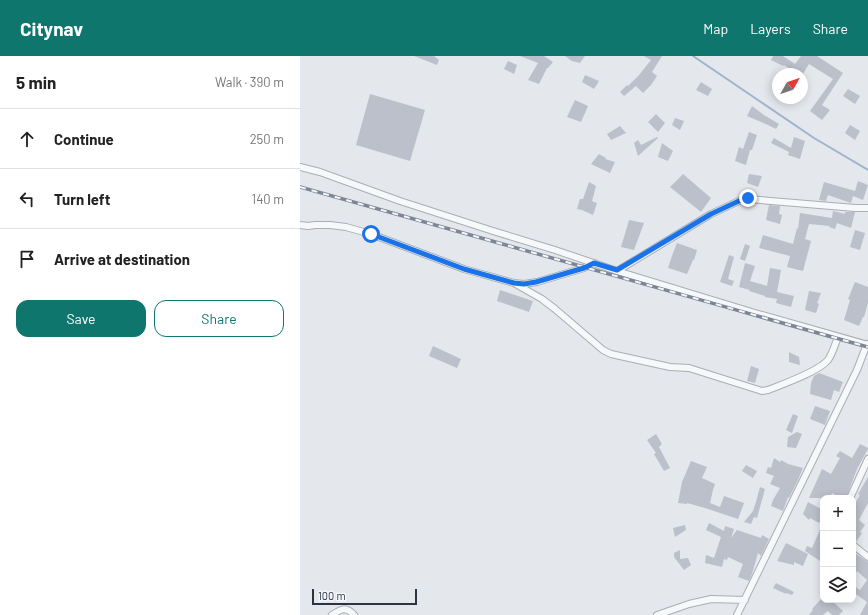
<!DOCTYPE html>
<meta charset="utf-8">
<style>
body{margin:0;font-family:Barlow,sans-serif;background:#f2f2f2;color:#222}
.controls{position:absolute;right:12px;bottom:12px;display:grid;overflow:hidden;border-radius:8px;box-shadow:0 2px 10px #0003}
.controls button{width:36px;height:36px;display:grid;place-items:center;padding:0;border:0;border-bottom:1px solid #e0e0e0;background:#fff;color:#222;font:20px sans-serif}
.compass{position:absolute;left:472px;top:12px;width:36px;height:36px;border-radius:50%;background:#fff;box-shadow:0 2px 10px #0003;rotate:50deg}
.scale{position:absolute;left:12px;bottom:10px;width:105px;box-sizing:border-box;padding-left:4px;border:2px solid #2b3445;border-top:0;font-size:11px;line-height:14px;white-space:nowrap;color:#2b3445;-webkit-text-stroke:3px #f4f6f9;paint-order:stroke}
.stop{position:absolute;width:12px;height:12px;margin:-9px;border:3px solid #1a73e8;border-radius:50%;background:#fff}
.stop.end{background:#1a73e8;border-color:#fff;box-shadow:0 1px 4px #0008}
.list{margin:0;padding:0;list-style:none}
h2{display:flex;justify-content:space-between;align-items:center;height:52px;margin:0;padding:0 16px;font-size:17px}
h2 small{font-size:13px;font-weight:400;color:#767676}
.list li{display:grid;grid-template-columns:26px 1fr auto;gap:12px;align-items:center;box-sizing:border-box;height:60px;padding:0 16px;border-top:1px solid #e0e0e0}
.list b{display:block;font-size:15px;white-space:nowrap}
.list em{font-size:13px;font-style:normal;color:#767676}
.actions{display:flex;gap:8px;padding:12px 16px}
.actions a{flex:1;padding:9px 0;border:1px solid #0f766e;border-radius:12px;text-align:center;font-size:14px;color:#0f766e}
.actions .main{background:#0f766e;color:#fff}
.icon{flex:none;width:22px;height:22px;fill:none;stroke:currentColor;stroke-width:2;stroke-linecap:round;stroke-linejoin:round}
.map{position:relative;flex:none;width:568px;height:559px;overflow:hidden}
header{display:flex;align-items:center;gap:24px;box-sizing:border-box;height:56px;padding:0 20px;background:#0f766e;color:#fff}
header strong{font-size:19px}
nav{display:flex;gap:22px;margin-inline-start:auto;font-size:14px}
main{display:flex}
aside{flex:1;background:#fff}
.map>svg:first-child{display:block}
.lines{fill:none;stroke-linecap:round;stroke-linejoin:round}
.stream{stroke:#9fb4cc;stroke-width:2}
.building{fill:#bbc0ca}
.minor-casing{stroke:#a9aeb7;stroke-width:8}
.minor{stroke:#f7f8fa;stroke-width:6}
.rail-casing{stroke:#7d8696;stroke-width:3.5}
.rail{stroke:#f4f6f9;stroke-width:2;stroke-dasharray:6;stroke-linecap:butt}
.route{stroke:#1a73e8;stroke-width:5}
</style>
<header>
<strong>Citynav</strong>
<nav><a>Map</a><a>Layers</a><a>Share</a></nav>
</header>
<main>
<aside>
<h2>5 min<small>Walk · 390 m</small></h2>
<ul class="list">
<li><svg class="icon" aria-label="ahead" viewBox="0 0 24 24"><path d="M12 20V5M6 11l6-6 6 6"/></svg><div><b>Continue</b></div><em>250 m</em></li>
<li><svg class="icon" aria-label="left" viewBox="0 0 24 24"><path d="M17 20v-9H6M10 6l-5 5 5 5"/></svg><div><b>Turn left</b></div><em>140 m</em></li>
<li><svg class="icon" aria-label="arrive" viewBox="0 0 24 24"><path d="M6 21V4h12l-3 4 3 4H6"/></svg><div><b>Arrive at destination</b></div></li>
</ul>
<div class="actions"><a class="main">Save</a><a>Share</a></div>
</aside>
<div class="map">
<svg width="568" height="559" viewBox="0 0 568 559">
<rect width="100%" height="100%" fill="#e4e7ec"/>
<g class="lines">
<path class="stream" d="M393 0 514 82 568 114"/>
</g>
<path class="building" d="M114 0H134L139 4 137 9Z
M220 0H244L253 6 248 12H247L239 28 228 24 238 7Z
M265 0H285L280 7 272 5Z
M344 0H362L352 16 357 20 351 29 343 37 336 30 324 40 320 36 327 29 328 30 339 19 351 4Z
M473 0H483L495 8 501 0H517L543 17 522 49 530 54 522 64 510 55 533 23 509 8 503 18H497L484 9 483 10 471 4Z
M208 5 217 9 214 18 204 13Z
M285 19 299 25 294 33 282 26Z
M401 26 412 33 408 40 396 34Z
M548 33 560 40 555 48 543 40Z
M70 38 125 54 110 105 56 89Z
M275 44 288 50 281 66 267 61Z
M452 50 464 59 479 68 476 73 468 69 447 60Z
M356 58 365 67 358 76 348 66Z
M375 62 384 65 380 74 372 69Z
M550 69 560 75 555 84 545 77Z
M320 70 326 77 311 84 307 78Z
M449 76 457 79 452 94H450L446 109 435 105 439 91 443 93Z
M357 81 358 82 338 100 334 87 338 84 341 89Z
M494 81 505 85 500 103 488 99 489 96 471 87 474 82 491 92Z
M362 87 373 95 368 105 358 101Z
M299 98 306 102 305 103 315 106 310 117 291 108Z
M383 118 411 142 401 156 370 131Z
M449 118 462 120 458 131 447 127Z
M558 125 568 129 563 144 553 140 551 147 528 139 526 145 519 144 524 126 555 135Z
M289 126 296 130 292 145 297 147 293 159 282 154 277 153 280 143H283Z
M469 149 480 150 479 158 482 159 480 168 466 164Z
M533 155 545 158V156H555L551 172 537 167 535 173 529 171 530 170 509 168 505 183 511 185 503 215 487 211 490 200 459 192 463 179 493 188 497 172 498 173 500 157 532 162Z
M329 164 344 167 334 194 321 191Z
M555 174 565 177 560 194 550 191Z
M377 187 397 194 394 204H393L387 218 368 212 373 197Z
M445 188 450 190 445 205 440 203Z
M429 199 434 201 428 223 434 225 432 230 420 226Z
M445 207 455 210 450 225 467 230 470 212 481 214 477 236 494 240 491 251 476 247 477 243 465 241V240L449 235 450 234 439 231Z
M555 226 568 231V247L564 261H563L559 270 544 264 550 244 548 243Z
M200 234 233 245 229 256 197 245Z
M509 235 521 237 517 247 519 248 516 257 505 254Z
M133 290 161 303 157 312 129 300Z
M489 296 499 301 500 309 489 306Z
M451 310 459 313 455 327 447 325Z
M519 317 543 326 539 336 534 334 531 344 510 338 511 327 514 320Z
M515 350 530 355 525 369 510 363Z
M493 358 498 360 492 377 486 374Z
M497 376 502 378 496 392 487 391 488 381Z
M356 378 362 388 359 391 370 412 364 415 354 398 356 397 347 384Z
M560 388 568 392V393L557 413 546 442H541L532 437 530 442H509L522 413 531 418 540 402 536 400 540 395 552 402Z
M474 402 480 406 481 404 488 408 503 412 497 426 489 442 488 441 483 455 471 450 473 444 480 432 470 428 474 420 466 417 468 411 471 412Z
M391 405 407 411 402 422 415 428 413 434 410 447 420 451 424 440 444 447 438 463 405 452 387 447V448L378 447 382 426Z
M446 409 457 415 453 422 442 415Z
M568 421V447L559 464 565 469 560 476 562 477 556 486 553 485V451L560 439 558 438Z
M460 431 465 433 457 462 454 461 451 468 444 466 453 455 456 446Z
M508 446 523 454V460L519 467 510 462 509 464 503 458Z
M409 467 424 475 425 470 434 473 431 482 437 474 461 482 462 479 469 483 461 500 458 497 452 518 449 525 438 521 443 508 428 501 427 504 424 503 422 511 405 507 406 499 414 502 421 481 406 474Z
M523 467V507L505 495 507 490 512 492Z
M385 469 386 474 375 481 373 472Z
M486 487 508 498 503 510 494 506V509L477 505Z
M380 494V503L388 502 391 509 384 514 374 501V497Z
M553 496 568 506V559H560L567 546 553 536V529L560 534 567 524 557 515 553 523Z
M476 527 494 536 492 539 486 537V538L473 532Z
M523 541V544H531L543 555 539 559H532L528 555 523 559H509L513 554 512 553Z"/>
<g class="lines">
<defs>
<path id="minor" d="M0 111 20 116 100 145 193 175 255 194 317 215 455 257 568 289
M0 169 8 170 15 169H30L46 171 71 178 164 213 214 227 224 228 237 226 284 212 294 207
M317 215 411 158 441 144 448 143 555 152H568
M214 227 242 243 255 253 303 294 311 298 370 311 389 312 462 335 468 334C483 328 518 316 528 304 533 297 535 288 538 281
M550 442 568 403
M553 489 568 501
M32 559C41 553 46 550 54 559
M357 559 389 548 411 543 445 544
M437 559 557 314 567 288"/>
</defs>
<use href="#minor" class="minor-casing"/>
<use href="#minor" class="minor"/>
<defs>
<path id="rail" d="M0 131 568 291"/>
</defs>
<use href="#rail" class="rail-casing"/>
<use href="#rail" class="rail"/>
</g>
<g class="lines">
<path class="route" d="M71 178 164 213 214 227 224 228 236 226 284 212 294 207 317 214 411 158 441 144 448 142"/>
</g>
</svg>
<div class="controls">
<button>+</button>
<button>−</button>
<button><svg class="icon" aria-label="layers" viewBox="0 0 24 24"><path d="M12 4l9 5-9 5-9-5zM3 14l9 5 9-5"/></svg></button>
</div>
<svg class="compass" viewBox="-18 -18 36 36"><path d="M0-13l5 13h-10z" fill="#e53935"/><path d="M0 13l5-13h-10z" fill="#767676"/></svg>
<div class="scale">100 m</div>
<div class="stop" style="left:71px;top:178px"></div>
<div class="stop end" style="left:448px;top:142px"></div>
</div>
</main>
